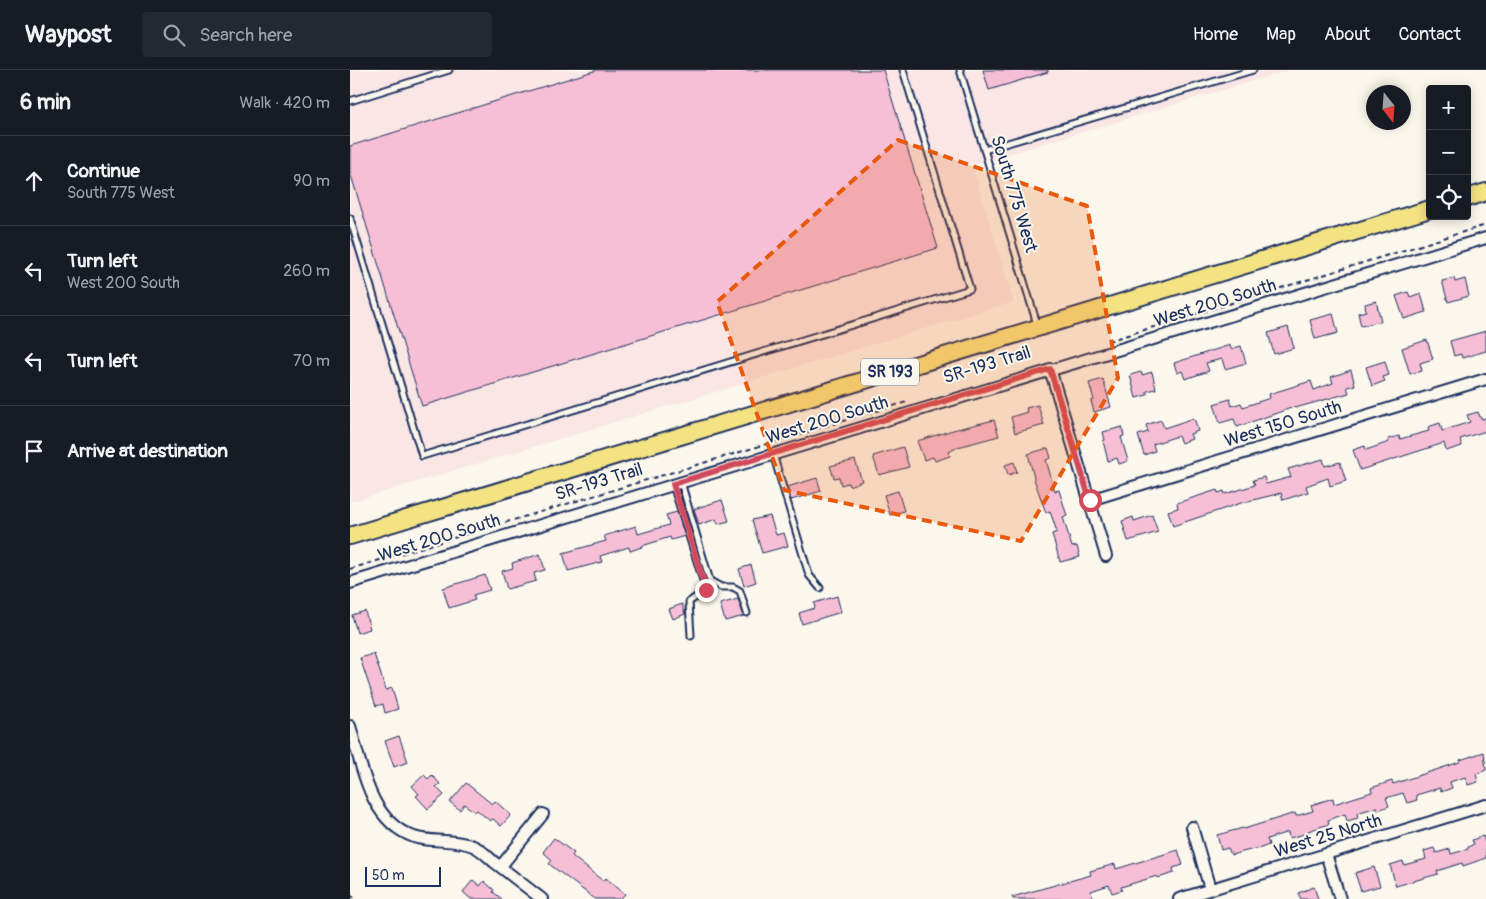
<!DOCTYPE html>
<meta charset="utf-8">
<style>
body{margin:0;font-family:Pangolin,sans-serif;background:#242831;color:#f1f3f6}
.controls{position:absolute;right:15px;top:15px;display:grid;overflow:hidden;border-radius:5px;box-shadow:0 2px 12px #0003}
.controls button{width:45px;height:45px;display:grid;place-items:center;padding:0;border:0;border-bottom:1px solid #363941;background:#171b24;color:#f1f3f6;font:25px sans-serif}
.compass{position:absolute;left:1016px;top:15px;width:45px;height:45px;border-radius:50%;background:#171b24;box-shadow:0 2px 12px #0003;rotate:163deg}
.scale{position:absolute;left:15px;bottom:12px;width:76px;box-sizing:border-box;padding-left:5px;border:2px solid #1b2f5e;border-top:0;font-size:14px;line-height:18px;white-space:nowrap;color:#1b2f5e;-webkit-text-stroke:4px #fbf7ec;paint-order:stroke}
.stop{position:absolute;width:15px;height:15px;margin:-11px;border:4px solid #d1495b;border-radius:50%;background:#fff}
.stop.end{background:#d1495b;border-color:#fff;box-shadow:0 1px 5px #0008}
.list{margin:0;padding:0;list-style:none}
h2{display:flex;justify-content:space-between;align-items:center;height:65px;margin:0;padding:0 20px;font-size:21px}
h2 small{font-size:16px;font-weight:400;color:#9ea1a6}
.list li{display:grid;grid-template-columns:32px 1fr auto;gap:15px;align-items:center;box-sizing:border-box;height:90px;padding:0 20px;border-top:1px solid #363941}
.list b{display:block;font-size:19px;white-space:nowrap}
.list p{margin:0;font-size:16px;white-space:nowrap;color:#9ea1a6}
.list em{font-size:16px;font-style:normal;color:#9ea1a6}
.icon{flex:none;width:28px;height:28px;fill:none;stroke:currentColor;stroke-width:2;stroke-linecap:round;stroke-linejoin:round}
.map{position:relative;flex:none;width:1136px;height:829px;overflow:hidden}
header{display:flex;align-items:center;gap:30px;box-sizing:border-box;height:70px;padding:0 25px;background:#171b24;border-bottom:1px solid #363941}
header strong{font-size:24px}
nav{display:flex;gap:28px;margin-inline-start:auto;font-size:18px}
.search{width:350px;height:45px;background:#242831;display:flex;align-items:center;gap:12px;box-sizing:border-box;padding:0 18px;border-radius:5px;color:#9ea1a6;font-size:19px}
main{display:flex}
aside{flex:1;background:#171b24}
.map>svg:first-child{display:block}
.built{fill:#fae6e5}
.building{fill:#f6bfd6;stroke:#1b2f5e}
.lines{fill:none;stroke-linecap:round;stroke-linejoin:round}
.lane-casing{stroke:#1b2f5e;stroke-width:9}
.street-casing{stroke:#1b2f5e;stroke-width:14}
.primary-casing{stroke:#1b2f5e;stroke-width:20}
.path{stroke:#1b2f5e;stroke-width:2;stroke-dasharray:5 4;stroke-linecap:butt}
.lane{stroke:#fbf7ec;stroke-width:5}
.street{stroke:#fbf7ec;stroke-width:10}
.primary{stroke:#f4e382;stroke-width:16}
.route{stroke:#d1495b;stroke-width:6}
.marked{fill:#e8590c;fill-opacity:0.2;stroke:#e8590c;stroke-width:4;stroke-dasharray:10 6;stroke-linejoin:round}
.labels{text-anchor:middle;dominant-baseline:central;stroke-width:4;stroke-linejoin:round;paint-order:stroke}
.shield{fill:#fbf7ec;stroke:#5e6b89;stroke-width:1}
.shield-label{font-size:16px;font-weight:bold;fill:#1b2f5e}
.street-label{font-size:18px;fill:#1b2f5e;stroke:#fbf7ec}
</style>
<header>
<strong>Waypost</strong>
<div class="search"><svg class="icon" aria-label="search" viewBox="0 0 24 24"><circle cx="10" cy="10" r="6"/><path d="M15 15l6 6"/></svg>Search here</div>
<nav><a>Home</a><a>Map</a><a>About</a><a>Contact</a></nav>
</header>
<main>
<aside>
<h2>6 min<small>Walk · 420 m</small></h2>
<ul class="list">
<li><svg class="icon" aria-label="ahead" viewBox="0 0 24 24"><path d="M12 20V5M6 11l6-6 6 6"/></svg><div><b>Continue</b><p>South 775 West</p></div><em>90 m</em></li>
<li><svg class="icon" aria-label="left" viewBox="0 0 24 24"><path d="M17 20v-9H6M10 6l-5 5 5 5"/></svg><div><b>Turn left</b><p>West 200 South</p></div><em>260 m</em></li>
<li><svg class="icon" aria-label="left" viewBox="0 0 24 24"><path d="M17 20v-9H6M10 6l-5 5 5 5"/></svg><div><b>Turn left</b></div><em>70 m</em></li>
<li><svg class="icon" aria-label="arrive" viewBox="0 0 24 24"><path d="M6 21V4h12l-3 4 3 4H6"/></svg><div><b>Arrive at destination</b></div></li>
</ul>
</aside>
<div class="map">
<svg width="1136" height="829" viewBox="0 0 1136 829">
<rect width="100%" height="100%" fill="#fbf7ec"/>
<filter id="ink" filterUnits="userSpaceOnUse"><feTurbulence type="fractalNoise" baseFrequency=".02" numOctaves="2"/><feDisplacementMap in="SourceGraphic" scale="10" xChannelSelector="R" yChannelSelector="G"/><feConvolveMatrix kernelMatrix="1 2 1 2 8 2 1 2 1" color-interpolation-filters="sRGB"/></filter>
<g filter="url(#ink)">
<path class="built" d="M0 0H940L622 95 664 232 0 432Z"/>
<path class="building" d="M247 0H533L588 178 72 336 0 102V76Z
M633 0H698V2L639 20Z
M1104 208 1105 212 1115 209 1119 226 1098 232 1092 211Z
M1058 222 1060 227 1071 223 1076 242 1054 249 1046 226Z
M1026 231 1031 251 1011 256 1008 243 1016 241 1015 234Z
M983 244 988 263 965 269 960 250Z
M938 257 944 278 924 284 918 263Z
M1136 261V281L1112 288 1111 284 1104 286 1100 271Z
M1077 270 1083 289 1070 293 1072 301 1060 304 1052 278Z
M880 275 881 279 891 276 896 293 875 299 872 289 856 293 859 301 835 309 832 301 827 303 824 293Z
M1035 291 1039 305 1033 307 1035 311 1022 316 1016 297Z
M1001 300 1005 315 997 317 999 323 945 338 944 337 887 357 884 349 870 353 864 334 880 329 882 336 891 333 893 337 920 328 919 324 961 311 964 320 983 313 981 307Z
M791 302 792 305 802 302 806 319 797 321V325L786 328 780 305Z
M753 309 761 337 744 342 741 331 744 330 739 313Z
M688 335 694 355 665 363 661 347 677 342 676 338Z
M1128 342 1131 349 1136 348V361L1110 369 1112 376 1096 381 1094 373 1010 400 1003 380 1015 376 1016 380 1039 372 1038 369 1049 366 1050 369 1079 361 1078 357 1090 353 1092 361 1120 352 1117 345Z
M844 348 848 361 840 364 842 369 831 373 828 366 803 374 805 381 794 385 788 365 798 362 796 355 811 350 814 358Z
M644 350 649 366 608 377 599 382 600 386 585 391 583 387 574 390 567 371 603 360Z
M772 357 774 366 771 367 778 391 769 394 767 388 758 391 753 371 755 370 753 362Z
M553 377 559 397 529 405 523 386Z
M698 378 701 388 696 390 705 421 709 420 717 446 713 447 722 477 727 476 730 487 710 492 702 464 707 462 700 441 696 443 685 412 678 384Z
M973 389 975 396 990 392 996 411 980 416 978 408 956 416 958 422 933 430 931 423 891 433 823 456 818 441 828 438 827 433 867 420 868 423 874 421 875 424 905 415 903 410 914 407 916 414 941 407 938 399Z
M505 390 512 411 499 416 498 413 491 415 489 407 484 408 480 396Z
M664 392 667 402 658 405 655 395Z
M467 408 471 421 441 430 437 417Z
M548 421 554 441 540 445 534 425Z
M372 430 379 451 368 454 366 449 349 455 344 439Z
M327 442 335 466 321 470 320 467 292 476V477L280 481 279 477 250 486 252 492 218 501 213 483 256 471 254 466 286 456 288 464 319 455 316 445Z
M802 445 808 462 778 471 772 451 783 447 784 451Z
M420 446 426 465 434 463 438 476 412 483 402 450Z
M190 484 195 500 184 503 186 511 157 519 152 501 163 498 162 493Z
M401 495 406 512 394 516 389 499Z
M135 505 140 520 123 525 125 530 99 538 93 518Z
M487 526 491 542 452 554 449 543 465 538 464 533Z
M388 529 394 546 375 551 370 534Z
M332 534 335 544 323 549 319 539Z
M15 541 20 559 7 563 2 545Z
M24 584 36 620 42 618 48 639 35 643 33 634 26 636 10 588Z
M49 666 58 692 44 697 35 671Z
M1134 682 1136 700 1126 704 1128 712 1118 715 1115 707 1100 712 1102 718 1091 722 1090 718 1066 725 1067 730 1057 733 1053 723 1036 728 1039 736 1028 740 1027 737 1007 743 1008 748 997 751 995 744 978 750 979 754 958 761 959 763 939 768 938 762 917 769 919 775 908 779V778L881 785 878 778 871 780 867 765 893 758 894 759 945 743 946 746 963 741 961 735 983 728 984 734 1022 722 1021 718 1042 711 1043 714 1110 692V690Z
M74 705 78 709 82 705 90 714 86 717 94 725 78 739 66 726 69 724 62 716Z
M116 713 142 734 145 731 161 745 151 756 143 749 140 751 127 740 125 742 114 734 110 740 100 732Z
M1133 766 1136 775V788L1113 796 1112 793 1087 801 1088 804 1046 816 1040 795 1053 791 1054 795 1076 789 1074 781 1084 778 1086 783 1100 779 1101 784 1118 779V777L1124 774 1122 770Z
M204 768 224 783 222 786 253 811 256 808 275 824 270 829H245L199 794 202 790 193 782Z
M828 780 833 795 823 798 824 803 808 808 807 806 771 817 772 820 762 823 759 815 741 821 742 827 735 829H663L662 827 741 805 740 801 765 794 766 799Z
M1024 797 1030 816 1011 821 1005 803Z
M123 810 130 816 134 811 144 820 143 822 152 829H121L113 822Z
M964 817 968 829H951L948 823Z"/>
<g class="lines">
<defs>
<path id="lane" d="M610 0 687 254
M0 31 99 0
M634 80 903 0
M0 148 72 386 620 219 553 0
M423 384 459 505 470 518
M331 412 360 511 371 517H383L390 521 397 543
M323 415 356 520 339 532 341 566"/>
<path id="street" d="M700 299 756 486
M740 430 1136 309
M0 513 1136 168
M0 656C12 696 19 751 64 767 83 773 103 768 123 776 131 779 138 787 144 792 160 804 176 817 192 829
M842 757 860 819
M976 784 990 829
M151 796 193 744
M829 829 1136 735"/>
<path id="primary" d="M1117 128 1136 122
M0 466 1080 139"/>
</defs>
<use href="#lane" class="lane-casing"/>
<use href="#street" class="street-casing"/>
<use href="#primary" class="primary-casing"/>
<path class="path" d="M758 271 1136 155
M0 499 560 331
M0 825 6 829"/>
<use href="#lane" class="lane"/>
<use href="#street" class="street"/>
<use href="#primary" class="primary"/>
</g>
</g>
<g class="lines" filter="url(#ink)">
<path class="route" d="M356 520 323 414 700 299 740 430"/>
</g>
<path class="marked" d="M548 70 737 136 768 308 671 471 434 420 367 232Z"/>
<g class="labels">
<rect class="shield" x="511" y="288.5" width="58" height="27" rx="4"/>
<g class="shield-label">
<text x="540" y="302">SR 193</text>
</g>
<g class="street-label">
<text transform="translate(664 124) rotate(73)">South 775 West</text>
<text transform="translate(865 233) rotate(-17)">West 200 South</text>
<text transform="translate(637 295) rotate(-17)">SR-193 Trail</text>
<text transform="translate(477 350) rotate(-17)">West 200 South</text>
<text transform="translate(933 354) rotate(-17)">West 150 South</text>
<text transform="translate(249 412) rotate(-17)">SR-193 Trail</text>
<text transform="translate(89 468) rotate(-17)">West 200 South</text>
<text transform="translate(978 766) rotate(-17)">West 25 North</text>
</g>
</g>
</svg>
<div class="controls">
<button>+</button>
<button>−</button>
<button><svg class="icon" aria-label="locate" viewBox="0 0 24 24"><circle cx="12" cy="12" r="6"/><path d="M12 2v4M12 18v4M2 12h4M18 12h4"/></svg></button>
</div>
<svg class="compass" viewBox="-18 -18 36 36"><path d="M0-13l5 13h-10z" fill="#e53935"/><path d="M0 13l5-13h-10z" fill="#9ea1a6"/></svg>
<div class="scale">50 m</div>
<div class="stop" style="left:740px;top:430px"></div>
<div class="stop end" style="left:356px;top:520px"></div>
</div>
</main>
